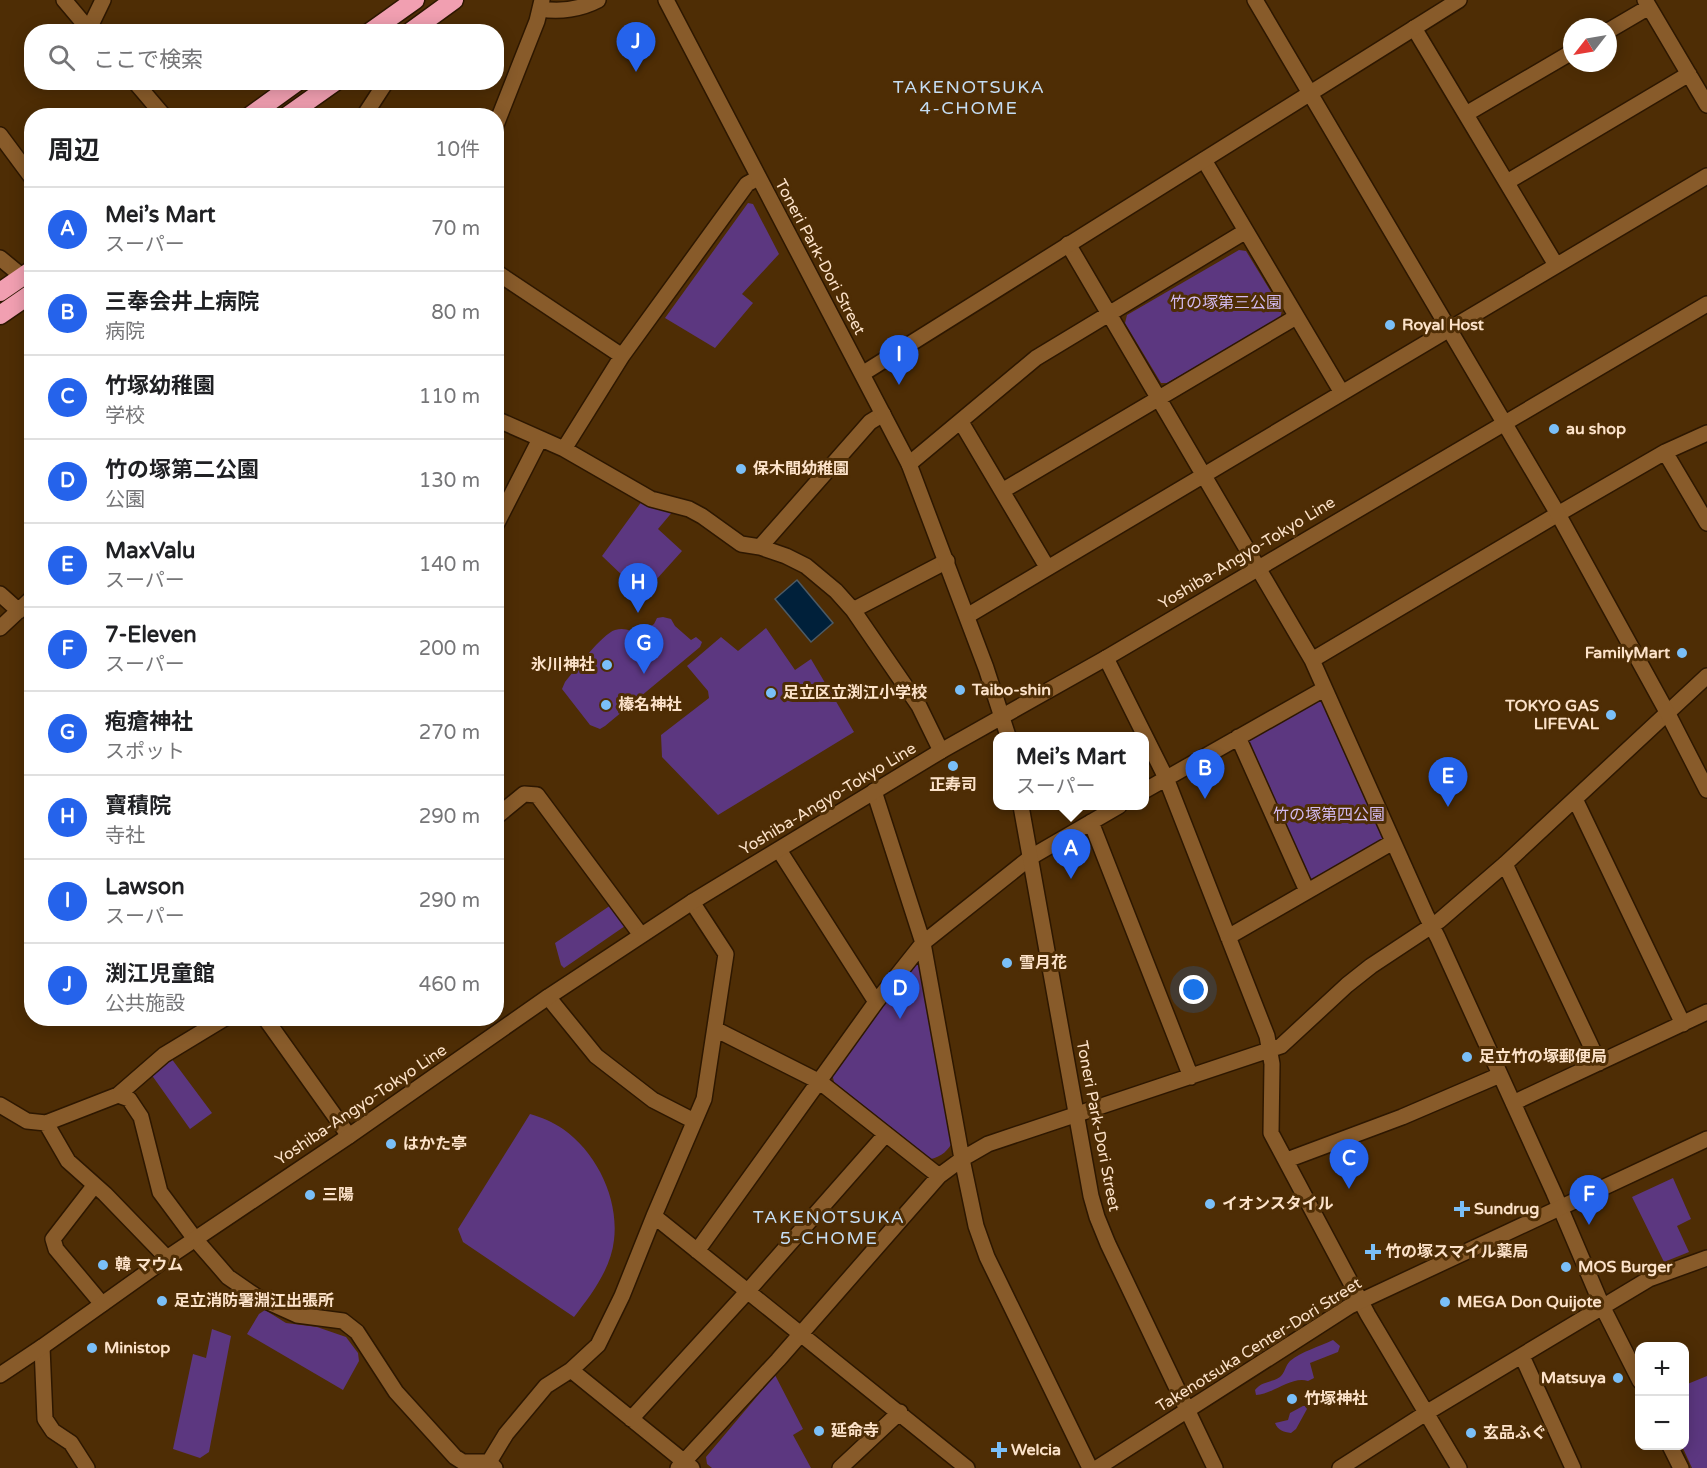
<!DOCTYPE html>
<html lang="ja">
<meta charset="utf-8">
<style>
body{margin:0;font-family:"Varela Round","Noto Sans JP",sans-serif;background:#f2f2f2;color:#202124}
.controls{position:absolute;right:18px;bottom:18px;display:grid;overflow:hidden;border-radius:12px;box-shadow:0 3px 15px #0003}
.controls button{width:54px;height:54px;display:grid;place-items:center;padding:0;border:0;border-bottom:2px solid #e0e0e0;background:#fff;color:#202124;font:30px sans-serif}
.compass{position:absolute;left:1563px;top:18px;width:54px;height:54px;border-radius:50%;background:#fff;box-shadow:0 3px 15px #0003;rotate:239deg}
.you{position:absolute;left:1194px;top:990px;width:21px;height:21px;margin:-15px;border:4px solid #fff;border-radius:50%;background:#1a73e8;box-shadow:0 0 0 9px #1a73e833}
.badge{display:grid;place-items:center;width:39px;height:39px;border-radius:50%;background:#2563eb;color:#fff;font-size:20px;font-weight:700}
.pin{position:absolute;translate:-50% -50px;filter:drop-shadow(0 2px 3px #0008)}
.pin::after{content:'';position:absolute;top:32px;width:21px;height:18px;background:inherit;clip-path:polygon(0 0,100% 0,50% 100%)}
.popup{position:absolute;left:993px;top:732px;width:156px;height:78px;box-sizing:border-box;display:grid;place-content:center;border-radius:12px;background:#fff;filter:drop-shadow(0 2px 4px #0005);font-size:20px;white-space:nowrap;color:#757577}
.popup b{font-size:22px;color:#202124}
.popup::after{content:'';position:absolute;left:50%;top:100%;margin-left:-12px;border:12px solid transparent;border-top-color:#fff}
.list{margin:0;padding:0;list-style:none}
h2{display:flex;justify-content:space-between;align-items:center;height:78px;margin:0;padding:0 24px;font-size:26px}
h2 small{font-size:20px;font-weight:400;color:#757577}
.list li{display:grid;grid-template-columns:39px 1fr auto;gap:18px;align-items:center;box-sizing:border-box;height:84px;padding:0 24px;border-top:2px solid #e0e0e0}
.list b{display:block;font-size:22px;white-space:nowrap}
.list p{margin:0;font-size:20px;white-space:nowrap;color:#757577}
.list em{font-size:20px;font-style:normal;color:#757577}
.icon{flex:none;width:33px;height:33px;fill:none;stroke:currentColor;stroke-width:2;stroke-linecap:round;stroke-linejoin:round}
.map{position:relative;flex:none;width:1707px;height:1468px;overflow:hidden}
.search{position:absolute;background:#fff;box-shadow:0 3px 15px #0003;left:24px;top:24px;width:480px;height:66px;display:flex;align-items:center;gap:15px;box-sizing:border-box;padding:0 21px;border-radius:24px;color:#757577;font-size:22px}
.panel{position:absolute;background:#fff;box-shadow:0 3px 15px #0003;left:24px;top:108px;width:480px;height:918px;border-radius:24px}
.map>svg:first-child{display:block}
.green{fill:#5c3780}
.water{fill:#00203a;stroke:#4c5a65;stroke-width:1.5}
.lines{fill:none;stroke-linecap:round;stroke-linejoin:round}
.street-casing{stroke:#2d1700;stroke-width:18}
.secondary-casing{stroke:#2d1700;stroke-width:18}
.highway-casing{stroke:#2d1700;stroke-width:21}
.street{stroke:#885b2a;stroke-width:15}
.secondary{stroke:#885b2a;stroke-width:15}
.highway{stroke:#f19fb1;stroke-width:18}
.poi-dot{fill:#7abff8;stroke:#4e2d05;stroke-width:2}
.labels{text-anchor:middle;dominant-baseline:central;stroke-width:6;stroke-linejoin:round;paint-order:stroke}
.street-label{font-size:16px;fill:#fce2c9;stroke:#4e2d05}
.park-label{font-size:16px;fill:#d2baef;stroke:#4e2d05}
.poi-label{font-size:16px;font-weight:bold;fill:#fce2c9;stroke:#4e2d05;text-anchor:start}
.neighbourhood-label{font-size:18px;letter-spacing:1.5px;fill:#c5ddf3;stroke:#4e2d05}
</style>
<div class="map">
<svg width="1707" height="1468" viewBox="0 0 1707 1468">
<rect width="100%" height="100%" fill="#4e2d05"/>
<path class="green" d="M748 203 753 204 779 254 742 294 753 303 715 348 665 318Z
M1239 250 1246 251 1282 310 1280 319 1167 383H1161L1125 323 1127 315Z
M642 501 674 510 658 529 682 551 646 591 627 572 623 576 602 556Z
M663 617 671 619 675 626 691 640 696 637 702 642 700 647 605 726 600 729 590 725 562 689 565 682C575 670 602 634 615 630 625 627 631 631 638 635L654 624 657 618Z
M766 628 795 670 811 659 854 732 718 815 662 757 661 735 709 698 708 691 687 666 721 637 738 651Z
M1323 695 1387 837 1312 882 1247 738Z
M611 905 625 926 564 968 561 965 555 943Z
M910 963 920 965 953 1141C949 1150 941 1157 931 1159L834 1082 832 1073Z
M171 1058 212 1113 190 1129 151 1074Z
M530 1114C541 1117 553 1122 563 1129 597 1153 619 1199 614 1240 611 1269 591 1295 574 1317L463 1242 458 1229Z
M1673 1178 1691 1219 1677 1226 1689 1252 1664 1262 1632 1197Z
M265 1310 286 1323 317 1327 346 1337 358 1353 359 1361 343 1390 247 1334 259 1314Z
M212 1329 231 1336 209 1452 200 1458 173 1449 193 1354 206 1358Z
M1333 1340 1340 1346 1338 1352 1310 1363 1314 1378 1308 1381C1291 1376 1274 1394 1256 1395L1255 1390C1262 1381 1271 1383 1280 1377 1285 1373 1285 1366 1290 1361 1302 1351 1319 1347 1333 1340Z
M775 1375 803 1429 793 1435 811 1468H712L707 1464 706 1457Z
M1707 1376V1468H1692L1682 1446H1684L1685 1385Z
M1303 1406H1305L1307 1409 1296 1429 1291 1433C1283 1432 1278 1430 1275 1423L1288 1420 1290 1413Z"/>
<path class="water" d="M797 580 833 623 811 642 775 599Z"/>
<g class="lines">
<defs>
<path id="street" d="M1645 0 1707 105
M541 9C560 12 581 9 598 0
M1414 28 1556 265
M89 29 103 0
M1608 31 1649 7
M1466 114 1572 52
M364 116 386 82
M0 135 32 178
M1204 160 1342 393
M1507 182 1689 74
M1068 244 1312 660 1426 915 1438 938 1554 1193 1603 1308 1640 1381
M0 258 23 277
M496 272 622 356
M496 419 564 449 651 499 689 509 702 516 741 544 760 547 786 556 806 566 836 591 853 610 919 706 941 751
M961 422 1047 567
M564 449 622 356 747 184 758 178
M1665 452 1707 523
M909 464 1036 358 1246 231
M1002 491 1296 317
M496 525 540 439
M760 547 870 422 883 414
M0 594 19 611
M853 610 947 561
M967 616 1707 176
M0 628 32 598
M1106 658 1166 778 1267 1036 1272 1064 1271 1133 1368 1315 1459 1468
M1312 660 1558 514 1665 452 1707 433
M1238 737 1307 891
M874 791 923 943 962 1159 976 1226 987 1257 1090 1468
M1144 791 1324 689
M1575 799 1683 1024
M496 817 524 794 537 795 641 935
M1091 822 1191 1077
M779 850 876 1002
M1505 864 1599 1063
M1228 937 1393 842
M548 997 596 1056 653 1100 694 1121
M265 1018 349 1136
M715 1029 820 1082 939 1176
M118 1095 129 1099 141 1117 160 1192 195 1239 228 1277 257 1297 297 1315 343 1321 357 1332 396 1392 455 1457 463 1462H489L495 1468
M1513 1103 1707 1012
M0 1105 27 1121 46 1123 118 1095 164 1055 225 1018
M46 1123 68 1161 105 1194 167 1258
M1287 1160 1402 1117 1500 1075
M94 1186 53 1239 56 1249 102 1304
M654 1216 967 1468
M697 1251 876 1002 923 943 1031 857 1119 806
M42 1347 45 1419 53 1431 71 1443 87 1468
M1522 1356 1573 1468
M571 1370 692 1468
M631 1419 747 1292 886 1134
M1670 1446 1681 1468
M489 1462 506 1434 546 1386 571 1370 598 1345 622 1296 654 1216 704 1099 726 954 692 902
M678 1468 778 1360 939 1176 962 1159 988 1144 1281 1046 1347 985 1371 966 1439 921 1505 864 1707 676
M840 1468 900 1412
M1340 1468 1426 1413 1649 1279 1707 1258"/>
<path id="secondary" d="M64 0 91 32
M666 0 909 464 986 668 1008 736
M1255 0 1558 514 1667 712 1707 790
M135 82 164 116
M496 125 537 21 542 0
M862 374 1459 0
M1021 806 1091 1196 1097 1217 1108 1244 1215 1468
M0 1375 42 1347 167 1258 349 1136 548 997 692 902 941 751 1106 658 1707 304
M1097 1468 1350 1306 1707 1139"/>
<path id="highway" d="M370 32 415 0
M410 32 454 0
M250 116 297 82
M287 116 335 82
M0 292 32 270
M0 315 32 293"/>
</defs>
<use href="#street" class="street-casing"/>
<use href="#secondary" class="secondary-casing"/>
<use href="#highway" class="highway-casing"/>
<use href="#street" class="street"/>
<use href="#secondary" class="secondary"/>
<use href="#highway" class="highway"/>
</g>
<g class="poi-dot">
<circle cx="1390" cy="325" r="6"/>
<circle cx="1554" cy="429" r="6"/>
<circle cx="741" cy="469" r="6"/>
<circle cx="1682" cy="653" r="6"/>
<circle cx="607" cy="665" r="6"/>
<circle cx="960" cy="690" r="6"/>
<circle cx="771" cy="693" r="6"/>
<circle cx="606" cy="705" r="6"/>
<circle cx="1611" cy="715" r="6"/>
<circle cx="953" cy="766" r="6"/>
<circle cx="1007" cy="963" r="6"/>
<circle cx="1467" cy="1057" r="6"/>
<circle cx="391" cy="1144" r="6"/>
<circle cx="310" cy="1195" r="6"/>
<circle cx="1210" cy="1204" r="6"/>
<path d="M1459 1200h6v6h6v6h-6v6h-6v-6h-6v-6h6z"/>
<path d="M1370 1243h6v6h6v6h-6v6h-6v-6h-6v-6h6z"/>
<circle cx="103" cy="1265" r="6"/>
<circle cx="1566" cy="1267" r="6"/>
<circle cx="162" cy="1301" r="6"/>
<circle cx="1445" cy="1302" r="6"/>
<circle cx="92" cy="1348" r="6"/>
<circle cx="1618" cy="1378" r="6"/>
<circle cx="1292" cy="1399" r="6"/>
<circle cx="819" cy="1431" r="6"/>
<circle cx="1471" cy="1433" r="6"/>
<path d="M996 1441h6v6h6v6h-6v6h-6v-6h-6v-6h6z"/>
</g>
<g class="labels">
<g class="street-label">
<text transform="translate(820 257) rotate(62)">Toneri Park-Dori Street</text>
<text transform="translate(1247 553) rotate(-31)">Yoshiba-Angyo-Tokyo Line</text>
<text transform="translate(828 799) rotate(-31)">Yoshiba-Angyo-Tokyo Line</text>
<text transform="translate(361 1105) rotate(-34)">Yoshiba-Angyo-Tokyo Line</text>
<text transform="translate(1098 1126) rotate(79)">Toneri Park-Dori Street</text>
<text transform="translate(1259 1345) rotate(-32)">Takenotsuka Center-Dori Street</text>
</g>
<g class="park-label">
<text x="1226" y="303">竹の塚第三公園</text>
<text x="1329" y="815">竹の塚第四公園</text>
</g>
<g class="poi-label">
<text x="1402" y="325">Royal Host</text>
<text x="1566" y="429">au shop</text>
<text x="753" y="469">保木間幼稚園</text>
<text x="1670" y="653" text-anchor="end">FamilyMart</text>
<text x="595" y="665" text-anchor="end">氷川神社</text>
<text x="972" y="690">Taibo-shin</text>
<text x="783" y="693">足立区立渕江小学校</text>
<text x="618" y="705">榛名神社</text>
<text x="1599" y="706" text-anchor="end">TOKYO GAS<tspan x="1599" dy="18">LIFEVAL</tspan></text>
<text x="953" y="785" text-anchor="middle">正寿司</text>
<text x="1019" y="963">雪月花</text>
<text x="1479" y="1057">足立竹の塚郵便局</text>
<text x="403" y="1144">はかた亭</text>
<text x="322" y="1195">三陽</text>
<text x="1222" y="1204">イオンスタイル</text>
<text x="1474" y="1209">Sundrug</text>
<text x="1385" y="1252">竹の塚スマイル薬局</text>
<text x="115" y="1265">韓 マウム</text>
<text x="1578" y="1267">MOS Burger</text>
<text x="174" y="1301">足立消防署淵江出張所</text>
<text x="1457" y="1302">MEGA Don Quijote</text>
<text x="104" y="1348">Ministop</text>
<text x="1606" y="1378" text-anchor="end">Matsuya</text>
<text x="1304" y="1399">竹塚神社</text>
<text x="831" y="1431">延命寺</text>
<text x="1483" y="1433">玄品ふぐ</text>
<text x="1011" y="1450">Welcia</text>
</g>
<g class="neighbourhood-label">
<text x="969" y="87">TAKENOTSUKA<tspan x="969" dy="21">4-CHOME</tspan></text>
<text x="829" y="1217">TAKENOTSUKA<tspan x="829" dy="21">5-CHOME</tspan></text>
</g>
</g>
</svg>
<div class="controls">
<button>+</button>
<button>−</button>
</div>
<svg class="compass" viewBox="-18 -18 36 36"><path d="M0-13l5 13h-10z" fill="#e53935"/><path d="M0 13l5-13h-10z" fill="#757577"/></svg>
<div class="you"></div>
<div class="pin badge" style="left:1071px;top:879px">A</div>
<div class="popup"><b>Mei’s Mart</b>スーパー</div>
<div class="pin badge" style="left:1205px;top:799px">B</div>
<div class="pin badge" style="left:1349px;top:1189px">C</div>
<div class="pin badge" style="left:900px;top:1019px">D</div>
<div class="pin badge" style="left:1448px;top:807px">E</div>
<div class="pin badge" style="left:1589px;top:1225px">F</div>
<div class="pin badge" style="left:644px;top:674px">G</div>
<div class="pin badge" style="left:638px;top:613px">H</div>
<div class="pin badge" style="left:899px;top:385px">I</div>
<div class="pin badge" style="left:636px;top:72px">J</div>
<div class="search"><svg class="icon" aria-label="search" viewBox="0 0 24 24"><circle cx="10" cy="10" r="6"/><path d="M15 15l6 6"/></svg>ここで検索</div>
<section class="panel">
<h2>周辺<small>10件</small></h2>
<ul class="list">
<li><span class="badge">A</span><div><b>Mei’s Mart</b><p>スーパー</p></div><em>70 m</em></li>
<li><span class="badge">B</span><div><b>三奉会井上病院</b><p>病院</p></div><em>80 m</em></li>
<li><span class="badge">C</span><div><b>竹塚幼稚園</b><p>学校</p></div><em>110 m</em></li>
<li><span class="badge">D</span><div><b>竹の塚第二公園</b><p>公園</p></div><em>130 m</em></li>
<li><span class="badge">E</span><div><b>MaxValu</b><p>スーパー</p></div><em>140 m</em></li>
<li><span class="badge">F</span><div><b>7-Eleven</b><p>スーパー</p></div><em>200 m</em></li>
<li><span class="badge">G</span><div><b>疱瘡神社</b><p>スポット</p></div><em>270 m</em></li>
<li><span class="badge">H</span><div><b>寶積院</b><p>寺社</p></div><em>290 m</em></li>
<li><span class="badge">I</span><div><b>Lawson</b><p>スーパー</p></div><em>290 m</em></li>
<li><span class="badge">J</span><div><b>渕江児童館</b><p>公共施設</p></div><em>460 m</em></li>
</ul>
</section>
</div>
